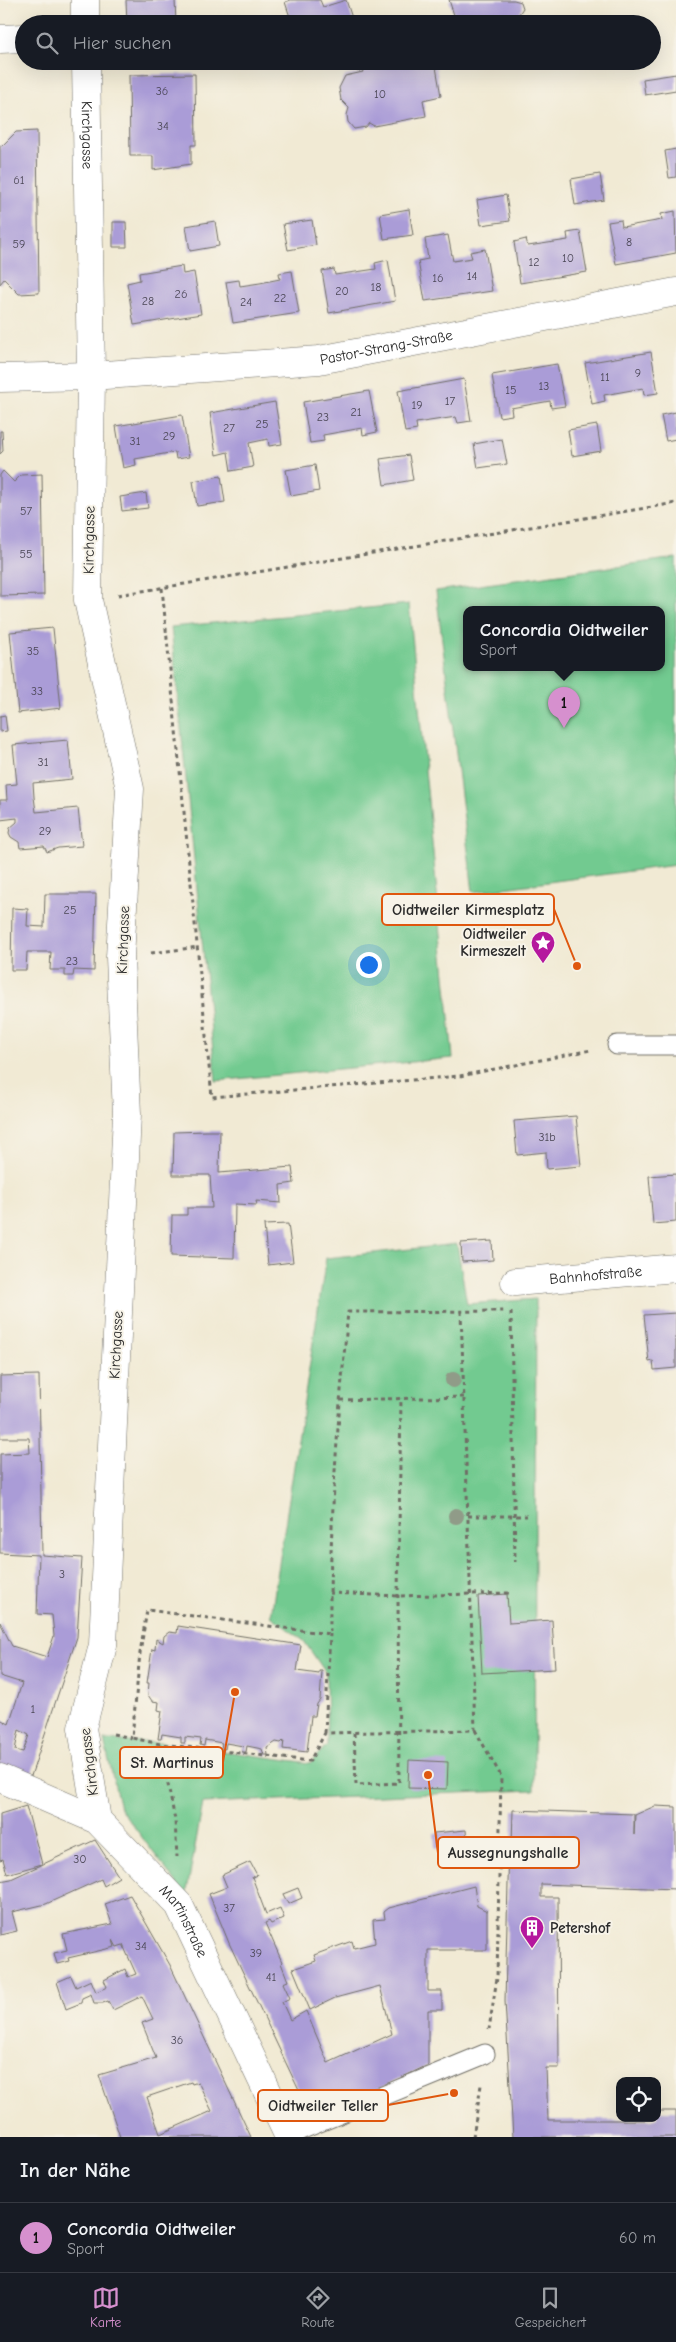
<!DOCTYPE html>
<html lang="de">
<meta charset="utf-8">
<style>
body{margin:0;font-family:"Comic Neue",sans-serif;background:#20242c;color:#f1f3f6}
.controls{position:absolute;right:15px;bottom:15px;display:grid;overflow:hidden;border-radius:10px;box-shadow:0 5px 20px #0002}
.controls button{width:45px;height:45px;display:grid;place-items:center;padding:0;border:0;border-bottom:1px solid #363941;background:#171b24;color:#f1f3f6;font:25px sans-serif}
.you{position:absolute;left:368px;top:964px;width:18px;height:18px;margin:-12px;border:4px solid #fff;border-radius:50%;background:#1a73e8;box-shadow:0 0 0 8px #1a73e833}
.badge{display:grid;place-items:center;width:32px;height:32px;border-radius:50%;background:#d690ce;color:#111;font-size:16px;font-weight:700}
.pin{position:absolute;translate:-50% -41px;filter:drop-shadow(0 1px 2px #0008)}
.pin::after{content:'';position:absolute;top:26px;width:18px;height:15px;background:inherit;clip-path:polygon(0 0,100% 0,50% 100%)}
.popup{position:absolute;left:463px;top:606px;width:202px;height:65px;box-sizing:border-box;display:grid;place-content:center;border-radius:10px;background:#171b24;filter:drop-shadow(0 1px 4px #0005);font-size:16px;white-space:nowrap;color:#9ea1a6}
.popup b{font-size:19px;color:#f1f3f6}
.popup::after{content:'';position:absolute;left:50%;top:100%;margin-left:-10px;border:10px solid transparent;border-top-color:#171b24}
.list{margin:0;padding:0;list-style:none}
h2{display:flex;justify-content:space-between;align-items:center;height:65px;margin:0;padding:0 20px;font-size:21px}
h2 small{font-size:16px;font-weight:400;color:#9ea1a6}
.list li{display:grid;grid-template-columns:32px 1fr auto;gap:15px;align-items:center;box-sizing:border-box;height:70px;padding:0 20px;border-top:1px solid #363941}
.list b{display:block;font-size:19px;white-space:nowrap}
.list p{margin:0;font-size:16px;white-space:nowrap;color:#9ea1a6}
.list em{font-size:16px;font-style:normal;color:#9ea1a6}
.icon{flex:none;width:28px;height:28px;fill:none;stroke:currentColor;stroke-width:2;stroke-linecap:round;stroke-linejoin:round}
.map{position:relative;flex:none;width:676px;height:2137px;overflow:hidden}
.search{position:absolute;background:#171b24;box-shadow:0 5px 20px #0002;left:15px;right:15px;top:15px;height:55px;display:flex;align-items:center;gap:12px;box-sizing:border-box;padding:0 18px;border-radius:28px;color:#9ea1a6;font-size:19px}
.sheet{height:135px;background:#171b24}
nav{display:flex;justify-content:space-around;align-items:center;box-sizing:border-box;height:70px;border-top:1px solid #363941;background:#171b24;font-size:14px;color:#9ea1a6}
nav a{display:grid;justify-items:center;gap:2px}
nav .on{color:#d690ce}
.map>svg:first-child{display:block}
.green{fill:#72ca90;stroke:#4e7a5e;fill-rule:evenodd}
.building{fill:#aa9cd7;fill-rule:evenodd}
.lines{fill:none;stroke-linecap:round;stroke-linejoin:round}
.service-casing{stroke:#706e66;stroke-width:21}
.minor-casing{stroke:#706e66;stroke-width:29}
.path{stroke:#706e66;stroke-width:3;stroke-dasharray:4 4;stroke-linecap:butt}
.service{stroke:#fff;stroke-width:19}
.minor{stroke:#fff;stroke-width:28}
.tree{fill:#909b88}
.labels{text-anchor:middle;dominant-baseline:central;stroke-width:4;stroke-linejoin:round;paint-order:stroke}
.number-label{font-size:12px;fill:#4b4756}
.street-label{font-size:15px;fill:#2b2b2b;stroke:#f7f3e8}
.poi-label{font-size:15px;font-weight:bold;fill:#2b2b2b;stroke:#f7f3e8;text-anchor:end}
.leader{fill:none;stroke:#df570e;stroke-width:2}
.callout-dot{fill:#df570e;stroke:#f7f3e8;stroke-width:2}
.callout{fill:#f7f3e8;stroke:#df570e;stroke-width:2}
.callout-label{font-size:16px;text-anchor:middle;font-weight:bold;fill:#2b2b2b}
</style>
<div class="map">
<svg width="676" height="2137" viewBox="0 0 676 2137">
<rect width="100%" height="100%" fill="#f7f3e8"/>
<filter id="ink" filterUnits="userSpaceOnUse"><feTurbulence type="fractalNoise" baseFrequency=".02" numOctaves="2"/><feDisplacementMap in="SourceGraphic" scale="10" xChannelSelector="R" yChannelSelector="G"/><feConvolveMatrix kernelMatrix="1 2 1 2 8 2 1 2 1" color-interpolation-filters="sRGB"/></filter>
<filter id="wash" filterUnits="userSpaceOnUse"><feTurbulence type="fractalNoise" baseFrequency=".0096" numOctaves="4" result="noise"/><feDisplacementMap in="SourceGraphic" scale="20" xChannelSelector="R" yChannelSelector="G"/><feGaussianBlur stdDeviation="1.12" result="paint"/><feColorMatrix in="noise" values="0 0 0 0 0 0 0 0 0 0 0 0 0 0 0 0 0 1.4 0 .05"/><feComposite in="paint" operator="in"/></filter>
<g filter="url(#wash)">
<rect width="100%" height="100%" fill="#f1ead4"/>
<path class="green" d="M676 558V865L473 892 436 591ZM466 609H662V667H466Z
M409 604 453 1058 216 1081 171 627Z
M457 1244 467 1304 536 1299 534 1790 203 1803 186 1896 120 1808 104 1740 164 1743 310 1763 327 1745 326 1673 304 1641 271 1616 326 1258Z"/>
<g id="blocks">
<path class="building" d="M126 0H175L176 24H127Z
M291 0H320L323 7 346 0 354 24H284L283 20 290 17 285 2Z
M449 0H514L521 2 523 8 519 14 521 19 505 24H457Z
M383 61H435L441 96 423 100 426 116 374 126 369 123 366 127 354 129 348 122 347 115 349 108 341 100 339 88 345 76 363 72 362 69 384 65Z
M195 74 196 145H191V164L153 170V156H130L129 75Z
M676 74V90L645 95 643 79Z
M37 131 39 293 19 294 4 279 0 284V145L2 146 16 132Z
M676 149V177L669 178 665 151Z
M600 174 604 200 575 205 571 179Z
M506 195 510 221 481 225 477 200Z
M409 209 413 235 384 239 380 214Z
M675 211 676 253 616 264 608 222 621 220 622 227 662 220 661 214Z
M312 220 316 245 288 250 283 224Z
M215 221 219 246 190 251 186 226Z
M113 222H126L127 247H113Z
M580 231 587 272 520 283 514 242 526 239 528 246 568 240 567 233Z
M448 235 453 261 472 258 470 252 485 249 492 291 425 301 418 261 428 259 425 239Z
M388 260 395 301 329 313 322 271 334 269 335 275 376 269 375 263Z
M182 266 183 274 194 272 201 314 134 325 127 283 140 280 139 273Z
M292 271 299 313 233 323 226 282 239 280 240 286 260 283 280 279 279 273Z
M651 352 658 393 644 395 643 388 604 395 605 401 592 404 585 363Z
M557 364 565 406 551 408 550 401 511 408 512 415 499 417 492 375Z
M464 379 471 421 458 423 456 417 416 423 417 430 405 432 398 391Z
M369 391 377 432 363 435 362 428 323 435 324 441 310 443 303 402Z
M275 402 282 444 269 446 268 439 249 443 253 467 231 471 228 452 216 455 210 413Z
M676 412V439L666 441 661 415Z
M182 415 189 457 176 459 175 452 135 459 136 465 123 468 116 426Z
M597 425 601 451 572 456 568 430Z
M0 431H2L3 451 0 454Z
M502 439 507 464 478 468 474 444Z
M409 455 413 480 384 485 380 459Z
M315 465 319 491 291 496 286 470Z
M3 471 14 482 21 475 42 474 44 595 0 596V475Z
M221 476 225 502 197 506 193 481Z
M146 493 148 508 122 511 120 497Z
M53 628 61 708 18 713 10 632Z
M5 715 7 731 0 732V716Z
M68 740 72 779 33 783 34 797 36 812 78 808 82 846 58 848 47 852 44 846 20 848 19 842 11 837 9 833 10 828 17 822V818L0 820V800H7L6 785 17 784 13 745Z
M45 894H96L94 971 74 970 73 976H65V970H50L51 952H27L26 970H11L12 908 28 909 27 926 44 927Z
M576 1116 581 1166 547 1169 546 1152 517 1155 514 1121Z
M207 1131H220L219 1173 292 1167 294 1183 280 1185 281 1203 256 1201 257 1205 235 1204 234 1258 171 1256 172 1215H187V1208H212L210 1175H173L174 1132Z
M676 1174V1222L653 1224 649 1176Z
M288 1224 293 1262 268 1265 264 1225Z
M492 1241 493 1260 462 1262 461 1243Z
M676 1313V1368L654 1370 653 1361 649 1362 644 1315Z
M39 1375 42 1555 82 1558 77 1637 30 1779 0 1768V1719L9 1724 22 1683 0 1676V1622L12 1646 47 1657 54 1636 52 1615 37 1614 39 1555 0 1553V1454L30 1453 29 1438H0V1376ZM19 1730 29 1735 23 1752 15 1750Z
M507 1594 509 1623 552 1620 555 1669 482 1673 478 1596Z
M178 1626 301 1645 297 1671 319 1674V1671H322L320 1700 317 1704 315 1716H311L307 1752 283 1749 284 1740 281 1743 276 1742 267 1748 268 1755H264L262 1749 247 1746 246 1752H242L243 1746 226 1743 225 1749 221 1748 222 1743 205 1740 204 1746 200 1745 201 1739 185 1737V1743H181V1737L162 1734 161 1739H158L162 1711 158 1710 159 1702 152 1701 148 1695 149 1683H147L152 1649 155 1650 156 1639 163 1643 164 1636 169 1632 177 1633Z
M409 1760 448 1762 447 1789 408 1788Z
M26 1806 42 1864 7 1874 3 1859 0 1860V1814Z
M655 1806 676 1807V1889L541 1884V1897H558L559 2068H546L548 2120H651L657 2118V2111H676V2137H513L505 2001 509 1844H512L513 1810 634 1814V1835L635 1815Z
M466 1830 467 1845 435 1848 434 1833Z
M95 1840 119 1877 104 1886 101 1879 46 1904 12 1912 17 1931 0 1935V1881L11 1879Z
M250 1862 257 1875 252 1877 266 1914 280 1908 284 1918 271 1924 269 1921 265 1923 282 1962 281 1963 288 1981 283 1983 290 1998 282 2002 290 2020 306 2011 328 2063 392 2034 380 1986 335 1998 310 2010 293 1969 316 1961 314 1955 352 1941 354 1948 375 1943 373 1920 385 1919 384 1912 389 1908 474 1886 477 1906 487 1911V1950H428V1991H442V2010H428V2065L313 2120 229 1943 209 1894 227 1887 222 1875Z
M298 1888 302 1898 288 1904 283 1894Z
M130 1895 170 1965 251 2137H120L99 2075 156 2058 142 2023 153 2019 142 1996 113 2010 108 2001 103 2003H94L91 1994 82 1998 81 2003 66 2009 57 1982 71 1976 76 1987 91 1980 96 1992 107 1987 104 1980 125 1969 128 1977 136 1974 123 1945 117 1947 113 1940 115 1947 68 1958 69 1961 57 1964 54 1953 67 1950 63 1934 112 1924 105 1904ZM191 2082 192 2084 198 2082 212 2111 160 2134 147 2097Z"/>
</g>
</g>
<g filter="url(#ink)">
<use href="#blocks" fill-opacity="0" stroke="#706e66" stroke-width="1"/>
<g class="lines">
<defs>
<path id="service" d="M617 1045H676
M288 2135 485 2054"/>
<g id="minor">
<path d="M85 0V24"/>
<path d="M0 39 24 38"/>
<path id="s1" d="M86 61 91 376 88 600 130 789 120 957 127 1114 103 1645 82 1728 97 1820"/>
<path id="s2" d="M0 378 91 376 319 360 676 292"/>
<path id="s3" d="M515 1282 676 1268"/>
<path id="s4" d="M0 1778 97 1820 179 1905 289 2137"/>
</g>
</defs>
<use href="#service" class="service-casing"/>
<use href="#minor" class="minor-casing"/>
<path class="path" d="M162 588 212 1097 460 1076 591 1050
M118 595 676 503
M151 953 198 947
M461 1311 475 1730 325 1733 310 1761 160 1744 132 1738 140 1653 147 1610 330 1634C329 1527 338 1419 348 1312L504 1311
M511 1312 515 1562
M340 1400 464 1397
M468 1516H527
M329 1593 398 1596 509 1593
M475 1730 501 1776 497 1978 489 2029
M325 1733 330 1634
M354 1733 356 1785 399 1783 398 1596 401 1398
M113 1734 132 1738
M160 1744 175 1820 177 1857
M473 2137 481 2085"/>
<use href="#service" class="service"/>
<use href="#minor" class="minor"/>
</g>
<g class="tree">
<circle cx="453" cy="1380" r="8"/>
<circle cx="456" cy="1516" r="8"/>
</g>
</g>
<defs>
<symbol id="sight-pin" viewBox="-11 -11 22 30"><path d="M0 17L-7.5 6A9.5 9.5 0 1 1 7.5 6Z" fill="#b5179e" stroke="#f7f3e8"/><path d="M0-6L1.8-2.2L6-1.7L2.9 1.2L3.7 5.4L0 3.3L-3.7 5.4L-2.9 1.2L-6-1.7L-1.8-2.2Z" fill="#fff"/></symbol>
<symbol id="building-pin" viewBox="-11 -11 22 30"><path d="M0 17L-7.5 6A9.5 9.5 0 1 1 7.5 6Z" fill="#b5179e" stroke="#f7f3e8"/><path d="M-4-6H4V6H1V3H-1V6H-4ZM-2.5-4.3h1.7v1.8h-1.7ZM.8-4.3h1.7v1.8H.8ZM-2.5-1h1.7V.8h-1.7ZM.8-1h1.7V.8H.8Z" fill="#fff"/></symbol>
</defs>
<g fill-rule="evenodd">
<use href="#sight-pin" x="529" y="929" width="28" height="38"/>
<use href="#building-pin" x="518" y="1914" width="28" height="38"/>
</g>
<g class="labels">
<g class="number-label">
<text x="162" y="91">36</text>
<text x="380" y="94">10</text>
<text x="163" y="126">34</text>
<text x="19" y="180">61</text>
<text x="629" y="242">8</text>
<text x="19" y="244">59</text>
<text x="568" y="258">10</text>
<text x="534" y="262">12</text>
<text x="472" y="276">14</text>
<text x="438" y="278">16</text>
<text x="376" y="287">18</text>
<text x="342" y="291">20</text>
<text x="181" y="294">26</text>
<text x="280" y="298">22</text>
<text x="148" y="301">28</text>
<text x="246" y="302">24</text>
<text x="638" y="373">9</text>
<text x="605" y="377">11</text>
<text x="544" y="386">13</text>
<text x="511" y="390">15</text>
<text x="450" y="401">17</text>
<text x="417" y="405">19</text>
<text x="356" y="412">21</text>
<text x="323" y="417">23</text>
<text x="262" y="424">25</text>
<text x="229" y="428">27</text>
<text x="169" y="436">29</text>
<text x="135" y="441">31</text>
<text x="26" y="511">57</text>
<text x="26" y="554">55</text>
<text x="33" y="651">35</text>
<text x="37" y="691">33</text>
<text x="43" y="762">31</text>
<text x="45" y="831">29</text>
<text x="70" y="910">25</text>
<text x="72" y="961">23</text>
<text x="547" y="1137">31b</text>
<text x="62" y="1574">3</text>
<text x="33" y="1709">1</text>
<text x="80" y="1859">30</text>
<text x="229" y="1908">37</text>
<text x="141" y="1946">34</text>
<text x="256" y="1953">39</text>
<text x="271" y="1977">41</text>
<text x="177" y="2040">36</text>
</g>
<g class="street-label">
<text stroke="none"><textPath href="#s1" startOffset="74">Kirchgasse</textPath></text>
<text stroke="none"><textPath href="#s2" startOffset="388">Pastor-Strang-Straße</textPath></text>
<text transform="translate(89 540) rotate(-89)">Kirchgasse</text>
<text transform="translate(123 940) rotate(-88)">Kirchgasse</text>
<text stroke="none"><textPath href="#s3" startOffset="81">Bahnhofstraße</textPath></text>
<text transform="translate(116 1345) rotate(-87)">Kirchgasse</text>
<text transform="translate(89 1762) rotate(-97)">Kirchgasse</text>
<text stroke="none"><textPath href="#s4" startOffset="240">Martinstraße</textPath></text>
</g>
<g class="poi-label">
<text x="526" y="934">Oidtweiler<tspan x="526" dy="17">Kirmeszelt</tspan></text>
<text x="550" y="1928" text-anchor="start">Petershof</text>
</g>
</g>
<path class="leader" d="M577 966L554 909M235 1692L223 1762M428 1775L438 1853M454 2093L388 2105"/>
<g class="callout-dot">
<circle cx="577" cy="966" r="5"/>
<circle cx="235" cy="1692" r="5"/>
<circle cx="428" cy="1775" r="5"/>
<circle cx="454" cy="2093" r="5"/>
</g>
<g class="callout">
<rect x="382" y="894" width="172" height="31" rx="5"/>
<rect x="120" y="1747" width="103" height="31" rx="5"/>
<rect x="438" y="1837" width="141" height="31" rx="5"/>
<rect x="258" y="2090" width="130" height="31" rx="5"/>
</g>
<g class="callout-label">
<text x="468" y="915">Oidtweiler Kirmesplatz</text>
<text x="172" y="1768">St. Martinus</text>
<text x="508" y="1858">Aussegnungshalle</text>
<text x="323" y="2111">Oidtweiler Teller</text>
</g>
</svg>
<div class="controls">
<button><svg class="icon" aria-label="locate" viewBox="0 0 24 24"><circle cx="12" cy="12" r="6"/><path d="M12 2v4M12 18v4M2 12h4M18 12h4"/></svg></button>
</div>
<div class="you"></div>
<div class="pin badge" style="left:564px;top:728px">1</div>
<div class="popup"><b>Concordia Oidtweiler</b>Sport</div>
<div class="search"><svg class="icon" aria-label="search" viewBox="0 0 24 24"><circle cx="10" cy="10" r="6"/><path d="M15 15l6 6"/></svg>Hier suchen</div>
</div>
<section class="sheet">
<h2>In der Nähe<small></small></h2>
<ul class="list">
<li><span class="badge">1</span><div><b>Concordia Oidtweiler</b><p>Sport</p></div><em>60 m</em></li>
</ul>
</section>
<nav>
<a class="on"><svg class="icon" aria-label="map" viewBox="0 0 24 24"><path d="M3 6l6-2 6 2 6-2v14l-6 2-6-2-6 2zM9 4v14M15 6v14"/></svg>Karte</a>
<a><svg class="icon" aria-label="directions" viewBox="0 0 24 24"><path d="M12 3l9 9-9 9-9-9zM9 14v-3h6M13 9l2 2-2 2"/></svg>Route</a>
<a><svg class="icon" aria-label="saved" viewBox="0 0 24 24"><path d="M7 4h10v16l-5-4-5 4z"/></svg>Gespeichert</a>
</nav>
